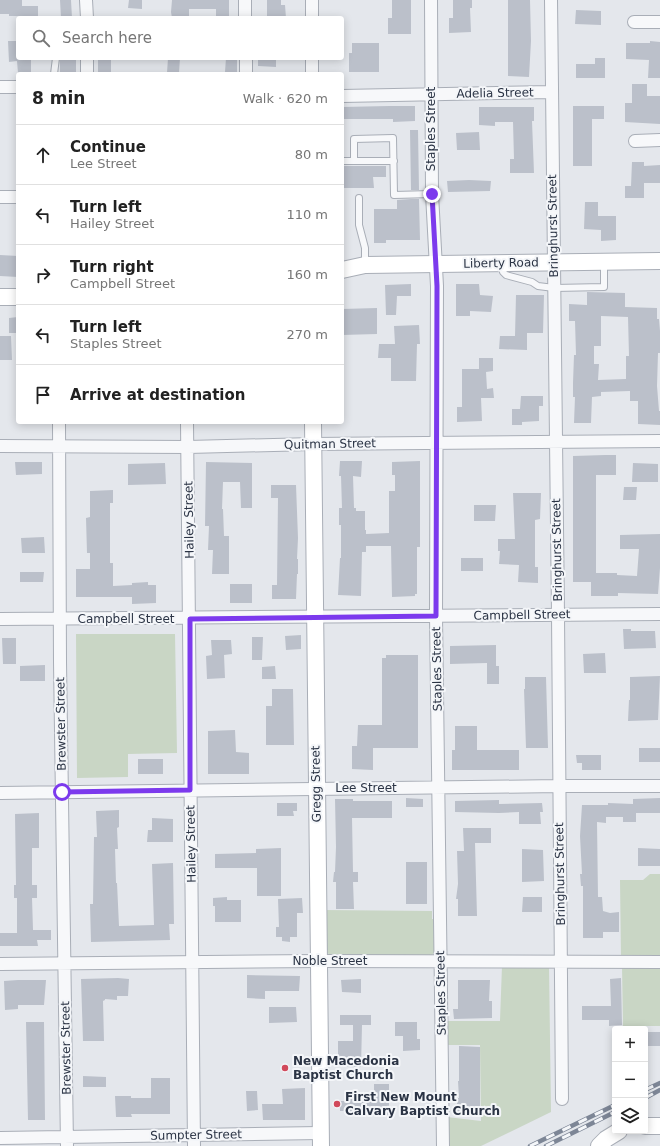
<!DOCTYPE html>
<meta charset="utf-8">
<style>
body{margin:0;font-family:"DejaVu Sans",sans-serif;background:#f2f2f2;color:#222}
.controls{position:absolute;right:12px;bottom:12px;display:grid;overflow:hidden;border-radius:4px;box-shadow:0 2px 10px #0003}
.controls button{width:36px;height:36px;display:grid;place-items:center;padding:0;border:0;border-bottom:1px solid #e0e0e0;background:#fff;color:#222;font:20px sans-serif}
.stop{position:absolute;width:12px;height:12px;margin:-9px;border:3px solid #7c3aed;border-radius:50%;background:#fff}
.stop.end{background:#7c3aed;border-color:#fff;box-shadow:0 1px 4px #0008}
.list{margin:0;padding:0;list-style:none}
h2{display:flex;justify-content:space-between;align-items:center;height:52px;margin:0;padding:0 16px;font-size:17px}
h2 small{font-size:13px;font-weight:400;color:#767676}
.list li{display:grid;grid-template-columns:26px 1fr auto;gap:12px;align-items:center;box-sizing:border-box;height:60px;padding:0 16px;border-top:1px solid #e0e0e0}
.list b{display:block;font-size:15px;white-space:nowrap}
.list p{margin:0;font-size:13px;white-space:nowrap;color:#767676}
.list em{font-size:13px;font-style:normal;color:#767676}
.icon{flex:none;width:22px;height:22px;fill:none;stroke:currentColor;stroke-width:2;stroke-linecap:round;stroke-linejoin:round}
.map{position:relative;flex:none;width:660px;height:1146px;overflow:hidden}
.search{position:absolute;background:#fff;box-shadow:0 2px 10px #0003;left:16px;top:16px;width:328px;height:44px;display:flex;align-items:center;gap:10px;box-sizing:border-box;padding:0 14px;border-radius:4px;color:#767676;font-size:15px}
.panel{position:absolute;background:#fff;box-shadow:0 2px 10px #0003;left:16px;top:72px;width:328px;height:352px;border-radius:4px}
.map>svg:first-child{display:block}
.green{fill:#c9d6c5}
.building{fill:#bbc0ca;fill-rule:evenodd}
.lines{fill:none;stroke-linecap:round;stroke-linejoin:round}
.lane-casing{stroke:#a9aeb7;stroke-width:8}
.street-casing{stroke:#a9aeb7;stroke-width:14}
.secondary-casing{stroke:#a9aeb7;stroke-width:18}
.lane{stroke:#f7f8fa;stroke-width:6}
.street{stroke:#f7f8fa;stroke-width:12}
.secondary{stroke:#fff;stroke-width:16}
.rail-casing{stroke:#7d8696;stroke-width:4.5}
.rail{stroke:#f4f6f9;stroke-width:3;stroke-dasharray:9;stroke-linecap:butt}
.route{stroke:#7c3aed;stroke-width:5}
.poi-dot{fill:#d1495b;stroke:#f4f6f9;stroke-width:1.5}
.labels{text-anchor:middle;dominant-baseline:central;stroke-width:4;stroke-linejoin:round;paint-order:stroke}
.street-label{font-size:12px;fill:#2b3445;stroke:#f4f6f9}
.poi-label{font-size:12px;font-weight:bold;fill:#2b3445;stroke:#f4f6f9;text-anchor:start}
</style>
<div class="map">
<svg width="660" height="1146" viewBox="0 0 660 1146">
<rect width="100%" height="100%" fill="#e4e7ec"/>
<path class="green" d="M76 634H175L177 753 128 754V777L77 778Z
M650 874H660V957L621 958 620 880H643Z
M323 910 432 911V919H436V951L431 956 330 955 325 951Z
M502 966H549L551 1112 481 1146H448L447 1117 481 1121 480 1045H447L446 1021H500Z
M622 966H660V1026H623Z"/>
<path class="building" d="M0 0H22V6H38V18H23V16H9V14H0Z
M60 0H71L72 18H61Z
M129 0H142V9L128 8Z
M172 0H229V18H216V9H189V18H172L171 12Z
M267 0H281V5H285L286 18H267Z
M392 0H411V34H388V18H392Z
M453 0H472V8H470L471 32 449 33V18H453Z
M508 0H530L531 41 529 77 508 76Z
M576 10 601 11V25L575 24Z
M8 41H16V47H18V58H31V73H18L17 61 9 62Z
M650 41 660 42V78H648L649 60 626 59V43H650Z
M352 43H379V72H349V53H352Z
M60 58H76V74H60Z
M98 58H111V72H98Z
M168 58H180L179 73H167Z
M226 58H237V72H225Z
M258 58H276V67L258 66Z
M595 58H605V78H576V64H595Z
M632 84H647V96H660V124L625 122V103H632Z
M389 106H415V121L393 122V119H342V107Z
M573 106H604V119H592V166H573Z
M479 107H534V121H532L534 173H510V159H514L513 122H495V126L479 125Z
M410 130H418L419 190H411Z
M479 132 480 150H457L456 133Z
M632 162H644V166L660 165V183H644V198H625V186H631Z
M342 166H386V177H373L374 188H342Z
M469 180 491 181 490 191 448 192 447 181Z
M411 199H419L420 240H386V243H374V209H397V200Z
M585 202H598V216H616V240L601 241V230L584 229Z
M0 255 18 256V277L0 276Z
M411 284V296H397L396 315H386L385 285Z
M456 284H479L480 295 493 296 491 312 470 311V316H456Z
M587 292 625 293V307L657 308V319H659L660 331V353H658L657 386 659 411H660V425L638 424V401H630V391L601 392V396L592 397 591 423H574L575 397H573V383L574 355H576L575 321H569V304L587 305ZM601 316 628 317 629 356H626V379L598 380 599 364H594V346H601Z
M516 295H544L543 333H527V350L499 349 500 336H515Z
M377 308V334L342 335V309Z
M18 317V333H9V318Z
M419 325 420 344H417L416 381H391V358H378L379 344H395L394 326Z
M0 336H11L12 360H0Z
M479 358H493V371L486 372 487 389 493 388 494 398H481L482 421 457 422V407H462V369H479Z
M521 396H543V406H539V421L522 422V425H512V409H520Z
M605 455H616V475H596V573H617V575L637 576 639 549H620V535L660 534V568L658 594 618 593V596H591V582H573V456Z
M340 461H362L361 477 353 476 354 508H356V511H365V530H366V534L389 533V491H395V475H392V462L420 461V547H417V594H415V596L392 597 391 546H366V552H362L361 596 338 595 340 558H341V525H339V508H342L341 476H339Z
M15 462H42V474L16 475Z
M206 462 252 463V508H241L240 482H223L222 509H223L224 536H229V574H212L213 550H208L209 526H205Z
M165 463 166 484 128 485V464Z
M633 463 658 464V482H632Z
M271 485H296L298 538 297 559H298V574H297L296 599H272V585H277L278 498H271Z
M624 487H637L636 500H623Z
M113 490V503H110V563H113V586L132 585V583L148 582V585H156V603L132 604V597H76V569H90V553H87L86 518 90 517V491Z
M513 493H541L540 519 535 520V567H538V583L518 582 519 565 499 564 500 551H498V539H515Z
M474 505H496L495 521H474Z
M44 537 45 553H22L21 538Z
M461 558H483V571H461Z
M20 572H44L43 582H20Z
M230 584H252V603H230Z
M623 629H631V631H655L656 648 624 649Z
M301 635V649L286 650 285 636Z
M252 637H263L262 660H252Z
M2 638H16V664H3Z
M211 640H231L232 654 224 655 225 678 207 679 206 656 212 655Z
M496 645V666H499V684H487V663L450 664V646Z
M605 653 606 673H584L583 654Z
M386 655H418V748H373V770L352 769V746H357L358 725H382V658H386Z
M45 665V681H20V666Z
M275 666 276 679H262V667Z
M660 676 658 720 628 721 629 700H630V677Z
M525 677H546L548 748H526L524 689H525Z
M272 689H293L294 745H266V706H272Z
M455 726H477V750H519V770H452V750H455Z
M235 730 236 752 249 753V774H208V731Z
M639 748H660V762H639Z
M576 755H601V770H582V763H577Z
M138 759H163V774H138Z
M406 798 423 799V807H406Z
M660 798V813H636V822H623V817H606V823L597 822 598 897H602L603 911 610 913 619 912V932H603V938H583V886H581L580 874H582L580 836 582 805H608V803L633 804V799Z
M335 799H353V801H392V818H352L353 872H358V882H353L354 909H336V882H333L334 872H335L336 847Z
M499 800V804L542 803 543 812H540L541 824H519V812L499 813 455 812V801Z
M277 803H297V811H293L294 816H277Z
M119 810V827L117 828 118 849H115L116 883H117L119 926 154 925 152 864 173 863 174 924H169L170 940 91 942 90 904H93L94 837H97L96 811Z
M39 813V848H32V885H37V898H32L33 930H51V940H37L38 946H0V933H17V898H14V885H16L15 814Z
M152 818 173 819V842H147L148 830H152Z
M463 828H491V843H475L477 916H458V899H456L458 884 457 851H464Z
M281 848V896H257V868H215V854L256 853V849Z
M638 848 660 849V866H638Z
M522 849 543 850 544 881 522 882Z
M406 862H427V904H406Z
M227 897V900H241V922H215V906H213V898Z
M523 897H542V912H522Z
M302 898 303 913H297V937H290V942L282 941V937H276V927H279L278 899Z
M247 975 300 976 299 991H265V999L247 998Z
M118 978 129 979 128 996H117V1000L105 999V1000L103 1001 104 1041H83L81 979Z
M621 978 622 1025 609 1026V1020H582V1006H611L610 979Z
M361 979V993L342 992 341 980Z
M18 980H46L44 1005H18V1009L5 1010 4 981Z
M458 980H490L489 1001H492V1018L454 1019 453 1009H458Z
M269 1007H296L297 1022 269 1023Z
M340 1015H371V1025H362L361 1067 338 1066V1041H353V1025H340Z
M26 1022H44L45 1120H28Z
M395 1022H417V1039H420V1050L403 1051V1036H395Z
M645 1032H660V1046H645Z
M459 1046 480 1047V1113H457V1098H459L458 1081H459Z
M83 1076 106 1077V1087H83Z
M151 1078H170V1114H131L132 1117H116L115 1096H131V1098H151Z
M374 1084H389V1116H349V1111H340V1101H349V1097L374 1096Z
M305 1088V1120H263L262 1104H283L282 1089Z
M246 1091H257L258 1110 247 1111Z"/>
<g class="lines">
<defs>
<path id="lane" d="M54 74 56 58
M342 161H354V139L393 138 394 195 432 194
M354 161H394
M359 198V225L365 248V264
M502 264 503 272 506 275 532 282 538 286 554 288 604 287V263"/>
<path id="street" d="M86 0 87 18
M245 0V18
M312 0V18
M431 0 432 194 437 286 436 616 443 1146
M551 0 558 615 562 1099
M634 22H660
M87 58V74
M246 58V74
M312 58V74
M0 87H18
M342 96 551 92
M635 141 660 140
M0 197H18
M59 422 60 662 67 1146
M187 422 194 1146
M0 446 188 447 313 444 660 441
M0 619 660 614
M0 793 559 786H660
M0 964 319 961 660 962
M0 1138 320 1133"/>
<path id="secondary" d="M342 270 365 265 660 261
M0 297H18
M313 422 321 1146
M645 1126H660
M599 1146 606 1139 619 1131"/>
</defs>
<use href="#lane" class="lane-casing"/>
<use href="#street" class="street-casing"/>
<use href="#secondary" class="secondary-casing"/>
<use href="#lane" class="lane"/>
<use href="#street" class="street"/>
<use href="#secondary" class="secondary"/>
<defs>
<path id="rail" d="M645 1090 660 1083
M645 1098 660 1090
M530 1146 615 1105
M546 1146 615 1112"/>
</defs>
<use href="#rail" class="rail-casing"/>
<use href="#rail" class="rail"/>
</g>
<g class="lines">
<path class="route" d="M62 792 190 790V619L436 616 437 286 432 194"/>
</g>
<g class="poi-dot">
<circle cx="285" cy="1068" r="4"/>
<circle cx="337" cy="1104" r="4"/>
</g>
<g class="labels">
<g class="street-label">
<text transform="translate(495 93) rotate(-1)">Adelia Street</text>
<text transform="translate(431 129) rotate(-90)">Staples Street</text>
<text transform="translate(553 226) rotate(-91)">Bringhurst Street</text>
<text transform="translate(501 263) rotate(-1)">Liberty Road</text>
<text transform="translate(330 444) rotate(-1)">Quitman Street</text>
<text transform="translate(189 520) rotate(-91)">Hailey Street</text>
<text transform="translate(557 550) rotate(-91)">Bringhurst Street</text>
<text transform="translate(522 615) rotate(-1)">Campbell Street</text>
<text x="126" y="619">Campbell Street</text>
<text transform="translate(437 669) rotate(-91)">Staples Street</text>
<text transform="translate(61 724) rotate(-91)">Brewster Street</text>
<text transform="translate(316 784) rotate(-91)">Gregg Street</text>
<text x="366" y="788">Lee Street</text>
<text transform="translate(191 844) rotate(-91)">Hailey Street</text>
<text transform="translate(560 874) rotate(-91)">Bringhurst Street</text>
<text x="330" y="961">Noble Street</text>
<text transform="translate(441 993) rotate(-91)">Staples Street</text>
<text transform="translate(66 1048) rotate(-91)">Brewster Street</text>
<text transform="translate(196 1135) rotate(-1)">Sumpter Street</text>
</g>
<g class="poi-label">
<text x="293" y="1061">New Macedonia<tspan x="293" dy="14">Baptist Church</tspan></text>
<text x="345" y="1097">First New Mount<tspan x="345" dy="14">Calvary Baptist Church</tspan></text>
</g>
</g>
</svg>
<div class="controls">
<button>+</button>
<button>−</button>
<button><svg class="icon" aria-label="layers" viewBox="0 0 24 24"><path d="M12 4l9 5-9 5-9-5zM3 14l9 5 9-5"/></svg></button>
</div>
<div class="stop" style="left:62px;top:792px"></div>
<div class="stop end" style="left:432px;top:194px"></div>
<div class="search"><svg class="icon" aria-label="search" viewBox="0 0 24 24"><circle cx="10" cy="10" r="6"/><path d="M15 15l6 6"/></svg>Search here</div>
<section class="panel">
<h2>8 min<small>Walk · 620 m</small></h2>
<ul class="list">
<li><svg class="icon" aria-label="ahead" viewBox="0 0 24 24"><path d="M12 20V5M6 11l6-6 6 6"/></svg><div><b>Continue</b><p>Lee Street</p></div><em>80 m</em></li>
<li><svg class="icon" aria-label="left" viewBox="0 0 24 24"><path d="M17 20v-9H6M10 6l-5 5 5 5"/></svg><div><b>Turn left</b><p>Hailey Street</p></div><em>110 m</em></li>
<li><svg class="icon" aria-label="right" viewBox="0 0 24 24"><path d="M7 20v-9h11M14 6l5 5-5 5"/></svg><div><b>Turn right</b><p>Campbell Street</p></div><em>160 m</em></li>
<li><svg class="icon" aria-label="left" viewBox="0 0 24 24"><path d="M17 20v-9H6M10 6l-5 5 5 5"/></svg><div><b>Turn left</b><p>Staples Street</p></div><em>270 m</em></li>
<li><svg class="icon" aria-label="arrive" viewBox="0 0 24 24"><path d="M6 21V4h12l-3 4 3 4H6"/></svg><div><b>Arrive at destination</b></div></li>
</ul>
</section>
</div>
